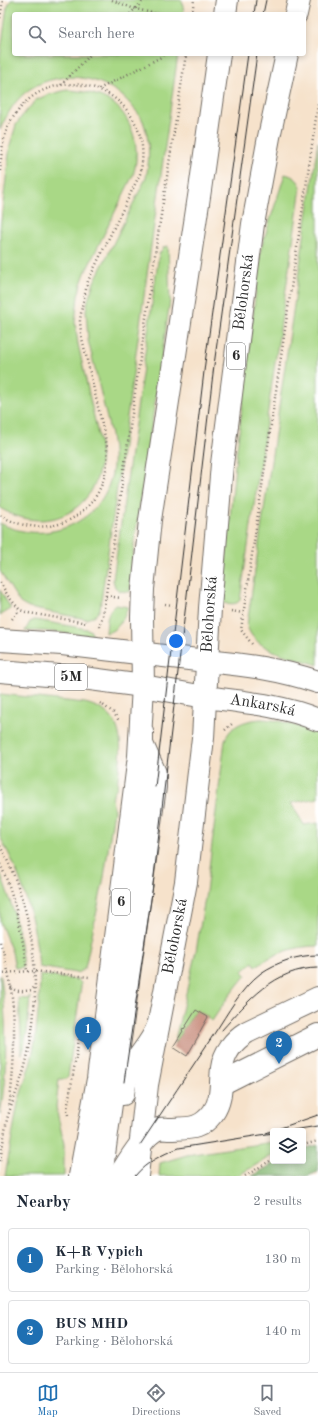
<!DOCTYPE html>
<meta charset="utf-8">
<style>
body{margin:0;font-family:"Old Standard TT",serif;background:#f2f2f3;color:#1f2937}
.controls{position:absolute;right:12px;bottom:12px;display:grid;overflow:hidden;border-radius:4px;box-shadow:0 2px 6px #0003}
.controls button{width:36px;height:36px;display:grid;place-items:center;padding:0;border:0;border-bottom:1px solid #e0e1e3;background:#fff;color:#1f2937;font:20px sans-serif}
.you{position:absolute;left:176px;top:641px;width:14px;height:14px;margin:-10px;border:3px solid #fff;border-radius:50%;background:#1a73e8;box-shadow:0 0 0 6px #1a73e833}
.badge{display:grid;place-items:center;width:26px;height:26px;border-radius:50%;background:#1f6fb2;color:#fff;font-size:13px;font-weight:700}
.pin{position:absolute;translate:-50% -33px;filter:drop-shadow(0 1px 2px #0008)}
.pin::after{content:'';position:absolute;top:21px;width:14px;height:12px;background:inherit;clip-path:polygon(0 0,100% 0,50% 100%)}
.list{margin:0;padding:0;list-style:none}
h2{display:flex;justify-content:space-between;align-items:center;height:52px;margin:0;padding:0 16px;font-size:17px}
h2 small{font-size:13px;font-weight:400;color:#747a83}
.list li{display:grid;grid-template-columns:26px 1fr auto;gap:12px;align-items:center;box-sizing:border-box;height:64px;margin:0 8px 8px;padding:0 8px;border:1px solid #e0e1e3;border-radius:4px}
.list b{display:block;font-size:15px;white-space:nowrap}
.list p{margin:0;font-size:13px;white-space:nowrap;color:#747a83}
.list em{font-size:13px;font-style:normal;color:#747a83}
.icon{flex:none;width:22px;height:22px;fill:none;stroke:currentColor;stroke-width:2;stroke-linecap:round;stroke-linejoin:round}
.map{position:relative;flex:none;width:318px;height:1176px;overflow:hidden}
.search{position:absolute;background:#fff;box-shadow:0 2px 6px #0003;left:12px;right:12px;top:12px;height:44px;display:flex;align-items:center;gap:10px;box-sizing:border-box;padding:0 14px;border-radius:4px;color:#747a83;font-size:15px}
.sheet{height:196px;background:#fff}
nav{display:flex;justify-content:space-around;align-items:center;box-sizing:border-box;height:56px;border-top:1px solid #e0e1e3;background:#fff;font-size:11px;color:#747a83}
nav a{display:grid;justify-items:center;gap:2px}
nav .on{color:#1f6fb2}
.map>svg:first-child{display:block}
.green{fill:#a9d886;stroke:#6a8258}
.forest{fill:#86b873;stroke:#58724f}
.building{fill:#cc9687}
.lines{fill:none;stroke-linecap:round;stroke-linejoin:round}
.minor-casing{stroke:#726b63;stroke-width:24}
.major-casing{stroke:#726b63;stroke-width:24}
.path{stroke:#726b63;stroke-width:2.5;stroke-dasharray:1 3;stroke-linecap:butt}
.minor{stroke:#fff;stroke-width:22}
.major{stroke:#fff;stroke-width:22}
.tram{stroke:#2b2b2b;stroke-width:1}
.labels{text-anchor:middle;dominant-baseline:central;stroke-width:3;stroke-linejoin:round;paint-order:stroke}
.shield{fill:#fff;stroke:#6b6b6b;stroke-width:1}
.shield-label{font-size:15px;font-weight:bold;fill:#2b2b2b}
.street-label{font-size:16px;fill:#2b2b2b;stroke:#fff}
</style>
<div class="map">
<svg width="318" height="1176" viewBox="0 0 318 1176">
<rect width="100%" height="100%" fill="#fff"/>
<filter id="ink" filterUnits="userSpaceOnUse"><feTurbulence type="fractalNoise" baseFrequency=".025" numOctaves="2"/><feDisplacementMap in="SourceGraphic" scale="8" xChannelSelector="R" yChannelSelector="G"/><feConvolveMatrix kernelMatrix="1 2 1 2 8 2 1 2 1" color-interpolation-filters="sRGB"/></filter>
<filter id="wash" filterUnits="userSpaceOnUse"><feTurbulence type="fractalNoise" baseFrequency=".012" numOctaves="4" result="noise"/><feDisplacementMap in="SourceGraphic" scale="16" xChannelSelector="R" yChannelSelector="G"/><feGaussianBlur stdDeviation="0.9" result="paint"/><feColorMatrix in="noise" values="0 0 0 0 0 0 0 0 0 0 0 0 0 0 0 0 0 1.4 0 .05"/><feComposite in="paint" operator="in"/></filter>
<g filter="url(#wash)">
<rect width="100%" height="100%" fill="#f6e2cb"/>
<path class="green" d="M11 0H182L184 13V14H14V54H178L100 609C97 615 93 617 86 619L29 608 25 606 20 603 0 571V523C39 544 91 529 108 487 115 470 114 453 111 435L88 340 86 310 88 300 94 282 146 178C150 158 150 140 143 121 141 116 136 111 132 106 108 76 63 68 30 89 15 99 7 114 0 130V58L7 8Z
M67 90C83 91 101 94 114 104 134 120 141 152 133 175L85 273 81 284 78 296 75 322 78 344 100 444C107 504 52 540 0 508V229L10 145 16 125 22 116 36 100 47 95Z
M318 142V665C296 657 253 652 247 625Z
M285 174C293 176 298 179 301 187L240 600C236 606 229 603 222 603L235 466 261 248Z
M168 246 170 301 134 543 130 592 119 591 115 587 113 580 159 254 164 247Z
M0 590 10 607V609L0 615Z
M116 605 128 607C124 618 119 630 106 633 107 623 106 610 116 605Z
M35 620 87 629 90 630 93 636 43 631H25L30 622Z
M0 694 85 703C130 714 121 751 117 787 111 794 112 802 114 810L104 877 85 968 80 972 76 973 39 967C35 921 23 877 0 837Z
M262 719C283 720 300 727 318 734V798L291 803 304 825 318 823V946C295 946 275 953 256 966L253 962 243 971 246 975 229 996 212 1021 207 1018 208 1017 196 1010 184 1029 183 1028V1031L174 1044 196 951 206 892 225 740C231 724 247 720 262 719Z
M0 873C13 903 20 935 23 967L15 968 12 952 0 922Z
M40 975 78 980 81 983V986L68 1077 67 1079H59L56 1107 64 1144V1176H5L18 1103 31 1061 35 1041 39 1004Z
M0 976H1C7 1022 8 1069 0 1115Z
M30 997 27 1032 22 1054 21 1053V1033L19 998 27 999Z
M273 1142V1155L237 1176H159L160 1163 187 1155Z"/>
<path class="forest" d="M318 1145V1172L308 1176H252L278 1161H303V1149Z"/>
<g id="blocks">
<path class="building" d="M196 1010 208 1017 198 1035H199L187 1056 173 1047 183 1031 182 1030 183 1028 184 1029Z"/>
</g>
</g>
<g filter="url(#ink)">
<use href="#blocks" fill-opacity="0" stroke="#726b63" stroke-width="1"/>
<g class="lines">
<defs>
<g id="minor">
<path d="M206 661C247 665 279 669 318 682"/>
<path id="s1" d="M205 697C244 702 281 705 318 720"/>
<path d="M221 1084 318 1035"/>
<path d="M123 1094C127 1062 148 1052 158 1026"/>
<path d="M101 1176 155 787V773L142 744V732"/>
<path d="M119 1176C127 1164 144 1134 158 1129 161 1128 166 1129 170 1129 189 1128 200 1130 213 1113 223 1099 220 1083 222 1068 224 1053 234 1040 247 1032L318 998"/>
</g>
<g id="major">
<path d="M225 14 227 0"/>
<path d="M296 14 299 0"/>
<path d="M0 640 62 644 206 661"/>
<path d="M0 671 83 678 143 686 205 697"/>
<path d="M80 1176 98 1079 139 756 143 686 142 617 143 589 150 520 200 190 219 54"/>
<path id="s2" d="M137 1176 147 1085 186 882 203 738 210 608 222 464 253 224 269 137 287 54"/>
</g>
</defs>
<use href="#minor" class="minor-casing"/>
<use href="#major" class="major-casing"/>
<path class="path" d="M112 0 132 8 156 14
M130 14 144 0
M192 14 194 0
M0 18 3 0
M61 85 91 54
M99 89 167 54
M0 171C1 158 2 144 6 132 8 124 13 117 18 111 28 97 43 88 61 85 113 78 153 123 140 174L88 281 82 306 80 321 81 334 106 441C108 454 108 468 103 481 88 525 39 539 0 515
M0 582 8 596 20 610 29 613 87 623
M106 596 121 598
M165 604 173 605
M231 611 243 613
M12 619 20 610
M99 627 103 615 157 241 186 54
M252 644 241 630 318 104
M100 703 114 713 119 721
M225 730 233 723
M0 846C37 914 44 996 24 1070 19 1087 12 1102 7 1119
M0 864C16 898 22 934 27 971
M0 942C18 994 16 1054 9 1108
M0 973 34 971 89 977
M11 987C16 993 25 991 32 990L35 986
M68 1115 67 1110 81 1027
M303 1145 318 1141
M0 1161 7 1119
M245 1176 273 1159"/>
<use href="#minor" class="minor"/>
<use href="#major" class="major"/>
<path class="tram" d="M254 14 256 0
M263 14 266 0
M155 787 205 363 248 54
M222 1030C248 1001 275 968 318 968
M124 1082 152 893 214 365 257 54
M287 1131 318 1126
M266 1133 318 1115
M140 1145C165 1108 189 1071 214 1034 228 1013 241 988 261 973 277 962 298 955 318 955
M135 1176C146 1162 163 1154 179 1148L273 1133"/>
</g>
</g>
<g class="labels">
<g class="shield">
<rect x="227" y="343" width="18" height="26" rx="3"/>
<rect x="55" y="664" width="32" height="26" rx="3"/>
<rect x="112" y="889" width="18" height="26" rx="3"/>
</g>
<g class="shield-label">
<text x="236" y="356">6</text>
<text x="71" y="677">5M</text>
<text x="121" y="902">6</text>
</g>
<g class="street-label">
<text stroke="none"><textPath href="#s2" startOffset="891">Bělohorská</textPath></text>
<text stroke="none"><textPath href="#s2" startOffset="567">Bělohorská</textPath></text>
<text stroke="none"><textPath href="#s1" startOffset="58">Ankarská</textPath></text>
<text stroke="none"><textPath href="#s2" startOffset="243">Bělohorská</textPath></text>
</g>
</g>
</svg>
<div class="controls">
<button><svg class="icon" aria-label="layers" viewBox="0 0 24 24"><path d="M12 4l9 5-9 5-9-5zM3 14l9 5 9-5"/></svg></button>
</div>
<div class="you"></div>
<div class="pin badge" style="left:88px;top:1050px">1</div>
<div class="pin badge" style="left:279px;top:1064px">2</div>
<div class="search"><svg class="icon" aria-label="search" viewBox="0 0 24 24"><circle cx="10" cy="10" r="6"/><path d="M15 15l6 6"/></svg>Search here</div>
</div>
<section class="sheet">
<h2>Nearby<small>2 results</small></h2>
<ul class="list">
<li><span class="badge">1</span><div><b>K+R Vypich</b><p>Parking · Bělohorská</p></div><em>130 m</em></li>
<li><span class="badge">2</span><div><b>BUS MHD</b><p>Parking · Bělohorská</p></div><em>140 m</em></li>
</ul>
</section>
<nav>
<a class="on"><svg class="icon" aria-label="map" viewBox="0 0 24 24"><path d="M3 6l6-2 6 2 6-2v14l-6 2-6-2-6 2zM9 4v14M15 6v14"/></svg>Map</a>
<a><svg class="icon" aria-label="directions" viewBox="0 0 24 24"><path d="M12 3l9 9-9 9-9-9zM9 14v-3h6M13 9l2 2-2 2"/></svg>Directions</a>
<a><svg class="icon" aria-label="saved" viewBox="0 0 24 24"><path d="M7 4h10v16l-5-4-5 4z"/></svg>Saved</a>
</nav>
